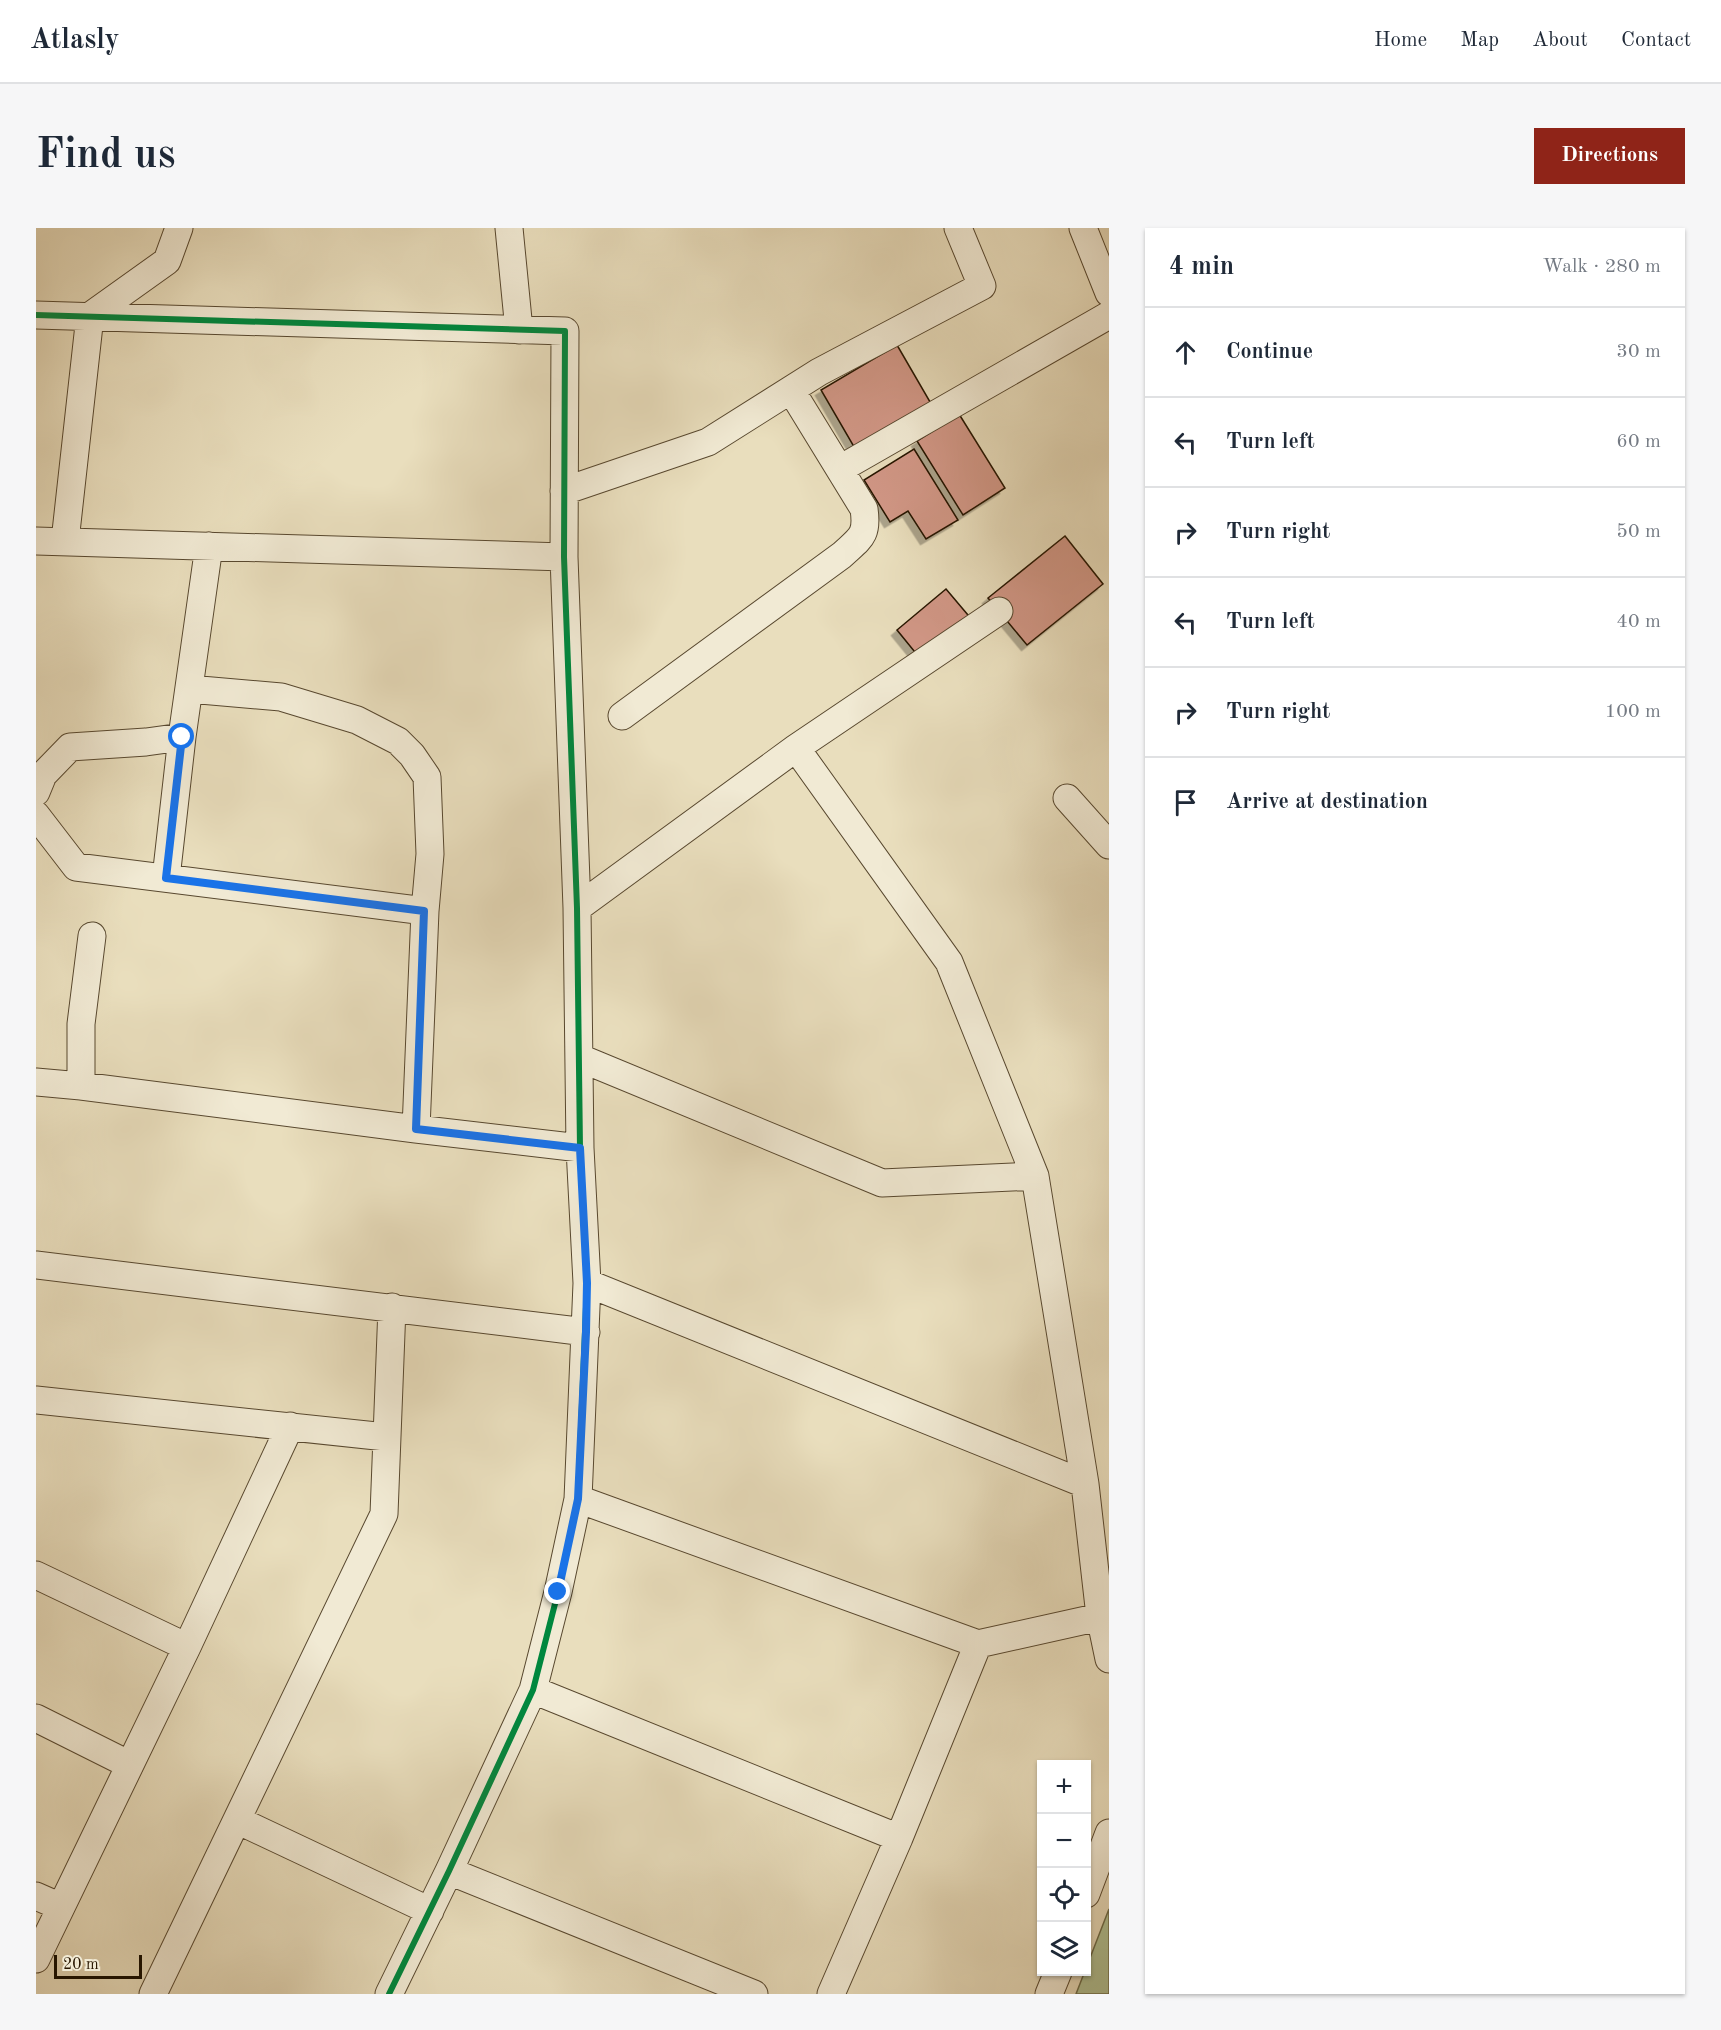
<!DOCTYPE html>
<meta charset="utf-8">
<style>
body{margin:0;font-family:"Old Standard TT",serif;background:#f6f6f7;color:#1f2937}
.controls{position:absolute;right:18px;bottom:18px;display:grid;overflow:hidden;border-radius:0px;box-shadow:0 2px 4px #0004}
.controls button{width:54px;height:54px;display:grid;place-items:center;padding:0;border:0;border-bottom:2px solid #e0e1e3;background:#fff;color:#1f2937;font:30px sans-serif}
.scale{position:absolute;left:18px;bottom:15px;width:88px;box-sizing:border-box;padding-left:6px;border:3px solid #281600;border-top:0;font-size:16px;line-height:21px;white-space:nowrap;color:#281600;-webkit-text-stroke:4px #f1ead4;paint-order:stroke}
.stop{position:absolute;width:18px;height:18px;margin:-14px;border:4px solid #1a73e8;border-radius:50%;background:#fff}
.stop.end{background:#1a73e8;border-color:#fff;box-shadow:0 2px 6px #0008}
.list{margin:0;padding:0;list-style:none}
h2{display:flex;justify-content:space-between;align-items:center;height:78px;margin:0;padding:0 24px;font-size:26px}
h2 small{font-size:20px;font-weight:400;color:#747a83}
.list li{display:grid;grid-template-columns:39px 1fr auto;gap:18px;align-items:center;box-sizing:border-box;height:90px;padding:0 24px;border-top:2px solid #e0e1e3}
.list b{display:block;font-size:22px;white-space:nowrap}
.list em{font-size:20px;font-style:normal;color:#747a83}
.icon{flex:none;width:33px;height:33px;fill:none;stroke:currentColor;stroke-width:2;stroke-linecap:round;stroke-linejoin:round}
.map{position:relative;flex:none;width:1073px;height:1766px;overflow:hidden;border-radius:0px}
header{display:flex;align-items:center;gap:36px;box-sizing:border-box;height:84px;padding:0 30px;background:#fff;border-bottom:2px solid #e0e1e3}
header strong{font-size:28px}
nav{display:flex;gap:33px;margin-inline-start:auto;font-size:21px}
.intro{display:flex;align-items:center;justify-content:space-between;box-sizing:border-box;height:144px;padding:0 36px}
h1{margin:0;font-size:42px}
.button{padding:15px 27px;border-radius:0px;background:#8f2418;color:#fff;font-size:21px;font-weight:700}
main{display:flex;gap:36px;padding:0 36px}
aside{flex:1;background:#fff;border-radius:0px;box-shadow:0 2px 4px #0004}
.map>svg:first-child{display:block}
.green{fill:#b0c295;stroke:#6c6c4a;stroke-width:1.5}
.building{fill:#d19786;stroke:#281600;stroke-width:1.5;filter:url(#shadow)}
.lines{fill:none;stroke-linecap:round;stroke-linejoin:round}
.minor-casing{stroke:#58482f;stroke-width:29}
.minor{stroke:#f1ead4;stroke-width:27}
.cycleway-casing{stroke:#f1ead4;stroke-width:10}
.cycleway{stroke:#00873e;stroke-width:6}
.route{stroke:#1a73e8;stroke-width:8}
</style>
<header>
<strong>Atlasly</strong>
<nav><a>Home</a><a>Map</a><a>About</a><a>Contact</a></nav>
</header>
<div class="intro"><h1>Find us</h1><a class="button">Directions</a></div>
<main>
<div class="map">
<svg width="1073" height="1766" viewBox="0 0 1073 1766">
<defs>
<filter id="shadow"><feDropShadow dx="-5.5" dy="5.5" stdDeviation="0" flood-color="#0004"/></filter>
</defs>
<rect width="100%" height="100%" fill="#e9debd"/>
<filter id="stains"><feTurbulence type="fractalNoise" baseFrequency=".00333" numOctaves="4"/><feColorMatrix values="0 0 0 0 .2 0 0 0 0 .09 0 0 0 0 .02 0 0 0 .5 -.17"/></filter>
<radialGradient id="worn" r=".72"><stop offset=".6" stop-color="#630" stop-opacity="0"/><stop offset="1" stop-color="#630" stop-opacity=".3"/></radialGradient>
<path class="green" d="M1073 1681V1766H1040Z"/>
<path class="building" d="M861 117 897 179 821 224 785 162Z
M923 186 969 260 927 287 881 213Z
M878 221 922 292 890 311 872 283 854 294 828 252Z
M1029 308 1067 356 991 417 952 370Z
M910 361 937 393 887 434 861 402Z"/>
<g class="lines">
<defs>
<path id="minor" d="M473 0 483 102
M1047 0 1073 65
M0 87 529 103 528 329 541 680 544 920 551 1055 542 1271 522 1364 497 1462 413 1643 353 1766
M804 241 1073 87
M528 263 672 214 783 144 946 58 922 0
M0 313 528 329
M29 313 54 88 131 33 143 0
M153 461 245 469 321 492 362 513 376 527 391 549 394 626 389 683 380 901
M586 488 806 327C824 310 832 308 828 281L755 162
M760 520 913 734 999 948 1049 1256 1064 1388 1073 1431
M0 564 7 547 34 519 110 514 146 509 173 318
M1031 570 1073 617
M0 587 40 639 389 683
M130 650 146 509
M541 680 760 520 963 383
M544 830 846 955 999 948
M0 854 45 858 380 901 544 920
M45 858V796L56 708
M0 1037 550 1104
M551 1055 1049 1256
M0 1172 350 1209
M542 1271 942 1416 1073 1387
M0 1347 151 1419
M497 1462 863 1610
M0 1490 94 1537
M201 1592 394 1683
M413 1643 718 1766
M1050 1666 1073 1605
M0 1668 25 1679
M0 1731 151 1419 254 1198
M117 1766 348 1286 356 1079
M795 1766 863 1610 942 1416
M1013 1766 1022 1744"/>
</defs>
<use href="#minor" class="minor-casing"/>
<use href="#minor" class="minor"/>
<defs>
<path id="cycleway" d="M0 87 529 103 528 329 541 680 544 920 551 1055 542 1271 522 1364 497 1462 413 1643 353 1766"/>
</defs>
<use href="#cycleway" class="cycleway-casing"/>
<use href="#cycleway" class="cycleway"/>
</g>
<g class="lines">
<path class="route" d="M146 509 130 650 388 683 380 901 544 920 551 1055 550 1104 542 1271 522 1364"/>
</g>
<rect width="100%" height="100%" filter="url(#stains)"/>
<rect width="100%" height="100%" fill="url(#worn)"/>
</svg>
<div class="controls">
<button>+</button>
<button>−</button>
<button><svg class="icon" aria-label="locate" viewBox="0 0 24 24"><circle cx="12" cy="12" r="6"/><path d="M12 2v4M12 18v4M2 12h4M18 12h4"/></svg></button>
<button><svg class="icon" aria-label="layers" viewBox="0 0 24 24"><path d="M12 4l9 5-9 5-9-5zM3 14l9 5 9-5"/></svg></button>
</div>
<div class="scale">20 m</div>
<div class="stop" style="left:146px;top:509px"></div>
<div class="stop end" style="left:522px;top:1364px"></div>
</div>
<aside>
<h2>4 min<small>Walk · 280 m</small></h2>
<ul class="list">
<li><svg class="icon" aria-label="ahead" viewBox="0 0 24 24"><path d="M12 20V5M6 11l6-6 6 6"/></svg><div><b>Continue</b></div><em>30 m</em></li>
<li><svg class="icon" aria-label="left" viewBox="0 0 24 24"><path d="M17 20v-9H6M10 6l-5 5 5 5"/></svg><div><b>Turn left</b></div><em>60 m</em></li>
<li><svg class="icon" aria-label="right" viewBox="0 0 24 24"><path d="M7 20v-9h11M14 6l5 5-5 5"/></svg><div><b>Turn right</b></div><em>50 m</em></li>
<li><svg class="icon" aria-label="left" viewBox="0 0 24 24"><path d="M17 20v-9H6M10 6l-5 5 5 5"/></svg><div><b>Turn left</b></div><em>40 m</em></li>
<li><svg class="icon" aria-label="right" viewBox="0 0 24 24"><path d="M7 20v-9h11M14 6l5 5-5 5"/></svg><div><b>Turn right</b></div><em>100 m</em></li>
<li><svg class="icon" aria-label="arrive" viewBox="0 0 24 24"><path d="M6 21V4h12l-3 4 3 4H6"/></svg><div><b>Arrive at destination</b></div></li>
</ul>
</aside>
</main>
